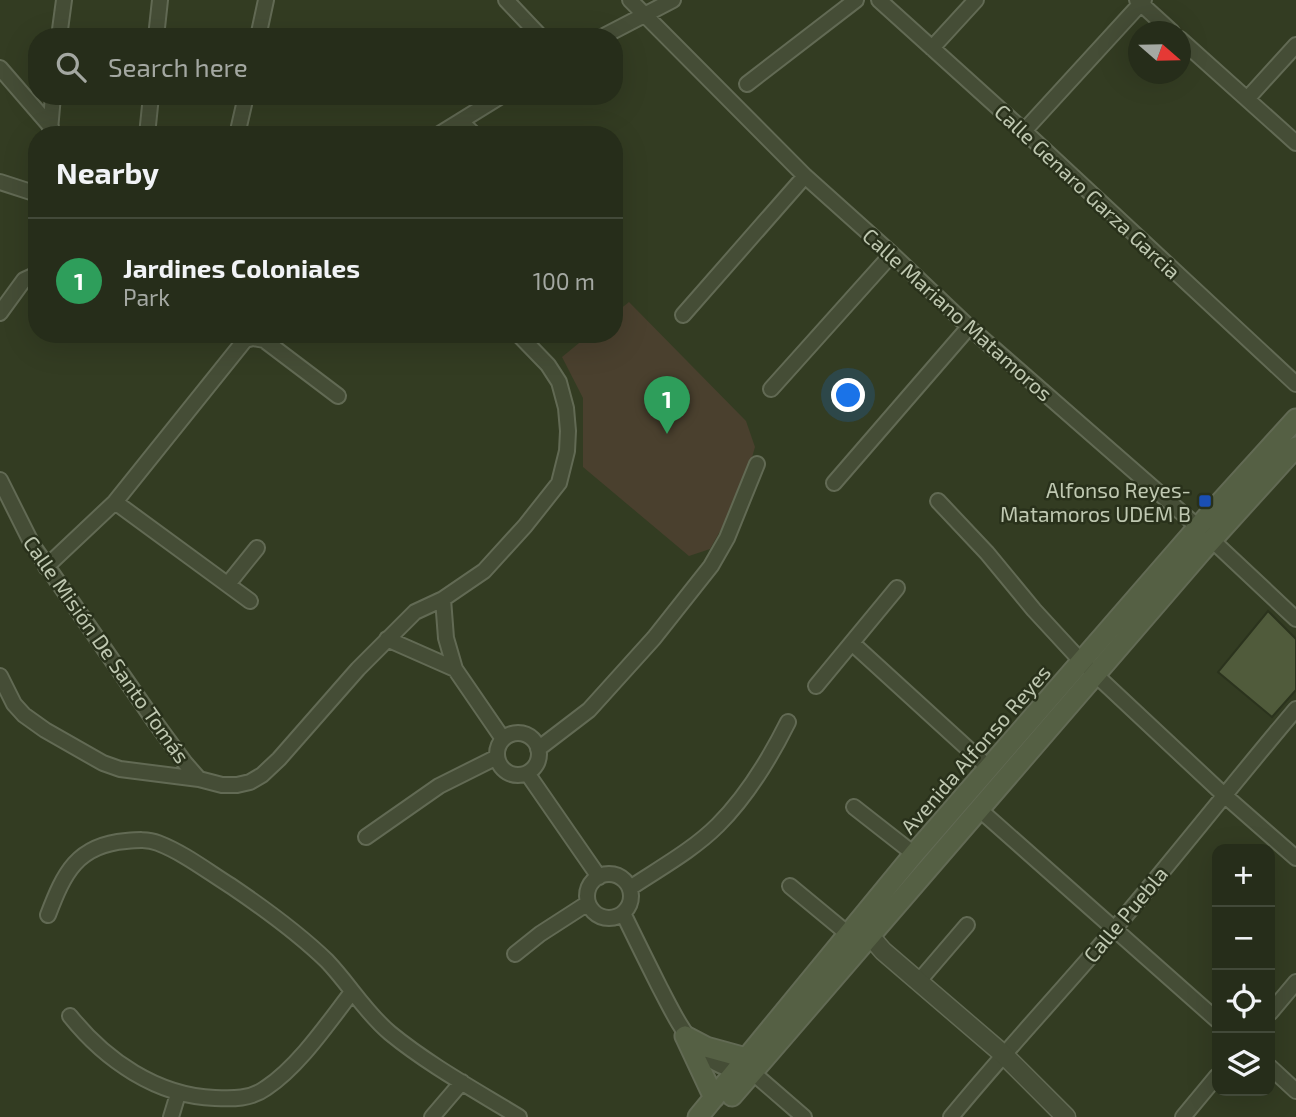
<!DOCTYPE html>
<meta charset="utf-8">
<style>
body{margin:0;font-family:"Exo 2",sans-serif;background:#323927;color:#f1f3f6}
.controls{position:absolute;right:21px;bottom:21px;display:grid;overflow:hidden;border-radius:14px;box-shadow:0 7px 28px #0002}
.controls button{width:63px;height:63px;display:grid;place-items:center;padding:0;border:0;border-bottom:2px solid #424939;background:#262d1a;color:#f1f3f6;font:35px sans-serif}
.compass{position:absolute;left:1128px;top:21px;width:63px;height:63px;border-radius:50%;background:#262d1a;box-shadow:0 7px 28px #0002;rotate:110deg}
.you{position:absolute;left:849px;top:396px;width:24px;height:24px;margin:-18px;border:5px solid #fff;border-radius:50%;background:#1a73e8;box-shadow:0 0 0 10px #1a73e833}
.badge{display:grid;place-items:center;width:46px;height:46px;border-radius:50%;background:#cdfb83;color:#fff;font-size:23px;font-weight:700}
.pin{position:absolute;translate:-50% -58px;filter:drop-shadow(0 2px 4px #0008)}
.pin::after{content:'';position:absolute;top:37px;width:24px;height:21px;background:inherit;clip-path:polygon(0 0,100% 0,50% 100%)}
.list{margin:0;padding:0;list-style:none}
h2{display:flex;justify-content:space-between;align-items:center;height:91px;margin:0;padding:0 28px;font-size:30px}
h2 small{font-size:23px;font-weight:400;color:#a4a8a2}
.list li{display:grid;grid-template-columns:46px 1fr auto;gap:21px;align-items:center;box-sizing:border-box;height:126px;padding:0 28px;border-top:2px solid #424939}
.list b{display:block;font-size:26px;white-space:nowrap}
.list p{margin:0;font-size:23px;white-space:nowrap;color:#a4a8a2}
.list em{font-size:23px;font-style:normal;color:#a4a8a2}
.icon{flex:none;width:38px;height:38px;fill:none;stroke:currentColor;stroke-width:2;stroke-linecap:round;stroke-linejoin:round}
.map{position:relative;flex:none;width:1296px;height:1117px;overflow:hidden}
.search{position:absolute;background:#262d1a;box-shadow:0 7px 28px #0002;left:28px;top:28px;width:595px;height:77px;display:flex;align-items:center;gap:18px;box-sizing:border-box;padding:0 24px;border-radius:28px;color:#a4a8a2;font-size:26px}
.panel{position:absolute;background:#262d1a;box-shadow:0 7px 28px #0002;left:28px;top:126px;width:595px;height:217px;border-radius:28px}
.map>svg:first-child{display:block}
.green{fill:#4a402e}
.building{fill:#505b3b;stroke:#2b331d;stroke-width:2}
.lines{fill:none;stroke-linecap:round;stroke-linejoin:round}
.minor-casing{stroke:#626a54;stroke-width:18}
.tertiary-casing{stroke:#626a54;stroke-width:21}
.secondary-casing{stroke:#626a54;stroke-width:23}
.minor{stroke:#454d36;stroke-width:14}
.tertiary{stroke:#454d36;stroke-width:18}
.secondary{stroke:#556044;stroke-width:19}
.transit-dot{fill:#1a4fb4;stroke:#29311b;stroke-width:2.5}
.labels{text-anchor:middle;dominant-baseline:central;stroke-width:5;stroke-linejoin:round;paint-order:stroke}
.street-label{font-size:21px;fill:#bfc8b1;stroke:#29311b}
.poi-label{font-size:21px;fill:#bfc8b1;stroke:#29311b;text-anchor:end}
</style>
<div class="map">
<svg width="1296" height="1117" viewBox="0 0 1296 1117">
<rect width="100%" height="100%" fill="#333c22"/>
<path class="green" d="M629 302 746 421 755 447 751 461 737 501 710 549 689 556 583 467V398L562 357 590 334H614V314Z"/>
<path class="building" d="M1268 611 1296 639V690L1272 717 1218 672Z"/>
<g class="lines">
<defs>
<path id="minor" d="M506 0 541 37
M630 0 805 176 892 254 969 327 1198 527 1296 619
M879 0 1024 131 1296 384
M1137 0 1172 32
M59 37 64 0
M156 37 160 0
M258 37 266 0
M602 37 673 0
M1180 39 1296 143
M932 48 976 0
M0 68 51 127
M747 84 856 0
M1247 99 1296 45
M461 122 475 135
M50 130 53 96
M1024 131 1144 0
M147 135 151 96
M237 135 246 96
M438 135 501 96
M0 182 37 194
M0 313 24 280 37 274
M683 315 805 176
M771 389 892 254
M0 480 33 546 155 722 185 763 199 779
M834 483 969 327
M938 501 987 553 1034 610 1082 662 1223 794 1296 858
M115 502 250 601
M46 567 115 502 245 340 253 338 264 340 338 396
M228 584 257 548
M443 599 446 638 455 669 503 739
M387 639 455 669
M852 643 989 768
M0 676 14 704 24 715 45 730 103 763 120 769 199 779 222 785H237L250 782 262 775 279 759 358 669 415 612 443 599 484 571 525 526 559 483 567 451 568 431 566 408 559 382 548 365 518 334
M816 686 897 588
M497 754a21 21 0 1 1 42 0a21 21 0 1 1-42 0Z
M538 749 589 710 654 638 711 566 727 538 757 464
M527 773 599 877
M854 807 914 854
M980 810 1217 1020
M366 837 439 786 497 757
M587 896a22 22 0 1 1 44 0a22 22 0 1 1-44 0Z
M790 886 848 934
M630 888C660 868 693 850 718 825 747 796 770 758 788 722
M623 913C635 938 647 962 659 986 680 1026 700 1073 752 1072L804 1117
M48 915C64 873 77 845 126 841 137 840 148 839 158 843 184 853 207 871 231 886 265 909 297 932 327 961 349 984 365 1012 390 1033 429 1065 475 1090 519 1117
M515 954 540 934 588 903
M919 981 967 925
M1270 1013 1296 982
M70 1016C105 1060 157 1096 215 1098 233 1099 251 1099 266 1088 299 1066 328 1023 352 992
M1270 1067 1296 1091
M171 1117 178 1094
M432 1117 462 1082
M951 1117C1004 1052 1062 991 1116 927 1177 855 1235 781 1296 709
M1183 1117 1217 1076"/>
<path id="tertiary" d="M871 937 883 951 1003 1054 1066 1117"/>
<path id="secondary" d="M685 1036 714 1098
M685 1036 706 1047 746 1058
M732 1096 1201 552 1296 447
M698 1117 914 854 1198 527 1296 419"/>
</defs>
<use href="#minor" class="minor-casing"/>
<use href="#tertiary" class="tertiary-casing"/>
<use href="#secondary" class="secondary-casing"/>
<use href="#minor" class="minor"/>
<use href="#tertiary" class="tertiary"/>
<use href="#secondary" class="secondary"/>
</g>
<rect class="transit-dot" x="1198" y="494" width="14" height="14" rx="3.5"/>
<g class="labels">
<g class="street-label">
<text transform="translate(1088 191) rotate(43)">Calle Genaro Garza Garcia</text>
<text transform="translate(958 314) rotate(42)">Calle Mariano Matamoros</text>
<text transform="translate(107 649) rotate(55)">Calle Misión De Santo Tomás</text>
<text transform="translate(975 749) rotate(-49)">Avenida Alfonso Reyes</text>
<text transform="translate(1125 914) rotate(-50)">Calle Puebla</text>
</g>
<g class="poi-label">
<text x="1191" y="489">Alfonso Reyes-<tspan x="1191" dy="24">Matamoros UDEM B</tspan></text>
</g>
</g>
</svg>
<div class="controls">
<button>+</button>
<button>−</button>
<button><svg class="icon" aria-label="locate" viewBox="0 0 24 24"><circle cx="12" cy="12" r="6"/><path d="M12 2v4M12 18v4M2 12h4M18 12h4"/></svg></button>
<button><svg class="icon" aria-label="layers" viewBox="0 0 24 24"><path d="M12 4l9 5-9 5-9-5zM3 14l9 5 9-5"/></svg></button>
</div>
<svg class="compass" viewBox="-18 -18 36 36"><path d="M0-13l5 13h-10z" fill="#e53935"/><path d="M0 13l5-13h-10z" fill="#a4a8a2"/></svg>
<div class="you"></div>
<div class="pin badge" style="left:667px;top:434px;background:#2e9e5b">1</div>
<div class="search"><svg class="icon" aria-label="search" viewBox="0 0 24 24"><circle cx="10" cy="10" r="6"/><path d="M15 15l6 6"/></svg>Search here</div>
<section class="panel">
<h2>Nearby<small></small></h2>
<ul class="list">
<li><span class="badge" style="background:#2e9e5b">1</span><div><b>Jardines Coloniales</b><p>Park</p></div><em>100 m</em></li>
</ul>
</section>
</div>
